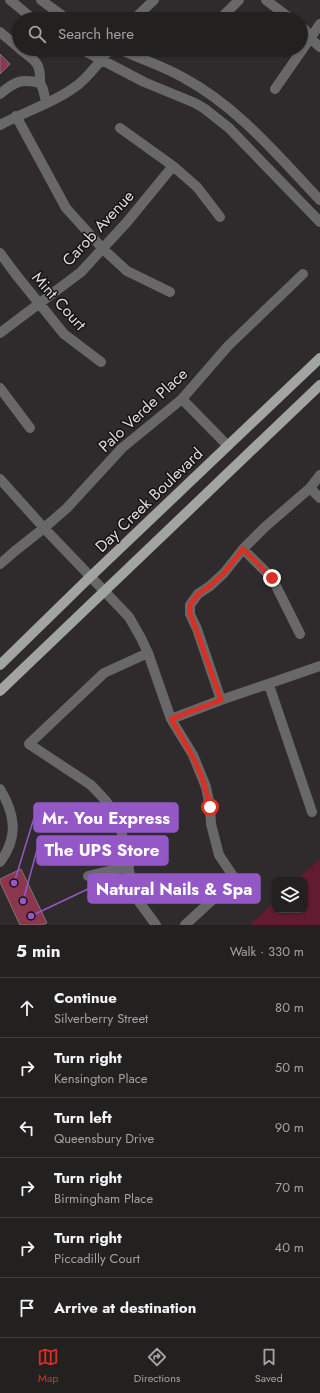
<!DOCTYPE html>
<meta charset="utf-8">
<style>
body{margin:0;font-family:Jost,sans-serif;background:#2f2d2d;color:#f1f3f6}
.controls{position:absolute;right:12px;bottom:12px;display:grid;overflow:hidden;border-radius:8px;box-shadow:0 1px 3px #0004}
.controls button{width:36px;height:36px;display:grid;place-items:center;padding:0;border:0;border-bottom:1px solid #403e3e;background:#232020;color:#f1f3f6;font:20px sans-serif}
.stop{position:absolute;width:12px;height:12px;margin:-9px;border:3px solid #d93025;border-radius:50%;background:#fff}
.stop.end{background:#d93025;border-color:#fff;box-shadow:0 1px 4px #0008}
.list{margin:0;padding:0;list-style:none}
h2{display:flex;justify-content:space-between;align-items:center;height:52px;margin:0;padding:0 16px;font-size:17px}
h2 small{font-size:13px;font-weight:400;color:#a3a3a5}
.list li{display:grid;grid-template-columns:26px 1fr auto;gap:12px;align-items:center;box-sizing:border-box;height:60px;padding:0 16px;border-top:1px solid #403e3e}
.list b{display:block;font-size:15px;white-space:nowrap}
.list p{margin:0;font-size:13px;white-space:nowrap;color:#a3a3a5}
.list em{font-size:13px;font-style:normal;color:#a3a3a5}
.icon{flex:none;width:22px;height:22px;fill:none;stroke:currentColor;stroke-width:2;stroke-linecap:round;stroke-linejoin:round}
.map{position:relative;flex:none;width:320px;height:925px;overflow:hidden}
.search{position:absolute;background:#232020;box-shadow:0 1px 3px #0004;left:12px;right:12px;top:12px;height:44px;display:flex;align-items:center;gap:10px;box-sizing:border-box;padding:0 14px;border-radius:22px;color:#a3a3a5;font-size:15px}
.sheet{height:412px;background:#232020}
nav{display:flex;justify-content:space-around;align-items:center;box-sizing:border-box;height:56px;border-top:1px solid #403e3e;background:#232020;font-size:11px;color:#a3a3a5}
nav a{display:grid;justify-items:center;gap:2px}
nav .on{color:#d93025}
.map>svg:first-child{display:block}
.green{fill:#621b31}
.building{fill:#8d374f;stroke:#7b7676}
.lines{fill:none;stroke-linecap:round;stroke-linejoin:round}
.minor{stroke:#676867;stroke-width:10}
.major{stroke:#a1a4a1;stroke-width:10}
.route{stroke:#d93025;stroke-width:5}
.labels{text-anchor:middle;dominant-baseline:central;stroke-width:3;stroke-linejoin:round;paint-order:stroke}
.street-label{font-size:16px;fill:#dfdcdc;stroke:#151314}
.leader{fill:none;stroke:#9458c6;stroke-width:1.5}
.callout-dot{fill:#9458c6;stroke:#151314;stroke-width:1.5}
.callout{fill:#9458c6;stroke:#9458c6;stroke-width:1.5}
.callout-label{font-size:17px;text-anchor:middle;font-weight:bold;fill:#fff}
</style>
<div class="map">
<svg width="320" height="925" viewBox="0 0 320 925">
<rect width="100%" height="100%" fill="#2f2a2b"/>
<path class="green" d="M320 858V925H250L275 901V910H305V880H297Z"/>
<path class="building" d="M0 54 10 64 0 74Z
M21 869 47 923 42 925H20L0 882V879Z"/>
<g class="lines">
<path class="minor" d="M10 0 33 19
M41 0 67 19
M266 0 291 19
M134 19 154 0
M220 19 239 0
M301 27 305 30 310 38 320 47
M0 32 19 48
M20 49C35 61 41 62 40 83
M81 49 144 82 195 103 205 109 229 128 320 222
M119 49C140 59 163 66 184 78 238 107 278 156 320 200
M275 89 320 24
M0 94C14 82 21 78 40 83L43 89 46 102
M16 116 66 208 103 249 127 271 170 292
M0 125C26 111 56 102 79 84 91 74 100 61 110 49
M120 128 173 166 197 187 220 217
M0 253 17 276 64 334 101 362
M0 333 81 272 127 222 173 166
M0 388 30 428
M182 399 228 446
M0 479 44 528 129 617 141 638 148 653 171 719 193 755 206 787 210 807 211 824 219 855 235 879 185 925
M310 488 320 498
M243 549 272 578 300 634
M0 564 15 551 44 528 67 508 122 448 182 399 228 346 303 274
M148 653 104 673 29 744 91 785 106 801 116 817 122 834 132 885 137 899 156 925
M269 685 312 812
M221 700 197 629 190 614V605L198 594 210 586 224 573 243 549 265 527 310 488 320 475
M171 719 221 700 320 666
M0 789C15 814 19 837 0 862
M88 876 129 866"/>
<path class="major" d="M0 665 90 577 320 358
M0 691 320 385"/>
</g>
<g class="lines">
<path class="route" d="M210 807C203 771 189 749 171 719L221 700 196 629 190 614V605L198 594 210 586 224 573 243 549 272 578"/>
</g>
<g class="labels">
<g class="street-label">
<text transform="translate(98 228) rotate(-47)">Carob Avenue</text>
<text transform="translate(59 301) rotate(48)">Mint Court</text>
<text transform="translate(143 410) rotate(-43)">Palo Verde Place</text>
<text transform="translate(149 500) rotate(-44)">Day Creek Boulevard</text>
</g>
</g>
<path class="leader" d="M14 883L34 818M23 901L37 850M31 916L88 889"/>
<g class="callout-dot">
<circle cx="14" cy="883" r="4"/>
<circle cx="23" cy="901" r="4"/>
<circle cx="31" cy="916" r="4"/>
</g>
<g class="callout">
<rect x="34" y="803" width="144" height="29" rx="4"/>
<rect x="37" y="836" width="131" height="29" rx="4"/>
<rect x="88" y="874" width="172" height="29" rx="4"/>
</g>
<g class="callout-label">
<text x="106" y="824">Mr. You Express</text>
<text x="102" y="856">The UPS Store</text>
<text x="174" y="895">Natural Nails &amp; Spa</text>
</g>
</svg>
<div class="controls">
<button><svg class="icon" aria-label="layers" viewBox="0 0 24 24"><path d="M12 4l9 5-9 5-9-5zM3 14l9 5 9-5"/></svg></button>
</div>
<div class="stop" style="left:210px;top:807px"></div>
<div class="stop end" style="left:272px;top:578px"></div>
<div class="search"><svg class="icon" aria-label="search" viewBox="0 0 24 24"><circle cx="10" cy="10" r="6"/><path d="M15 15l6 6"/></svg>Search here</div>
</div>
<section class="sheet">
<h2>5 min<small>Walk · 330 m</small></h2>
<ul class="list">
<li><svg class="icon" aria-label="ahead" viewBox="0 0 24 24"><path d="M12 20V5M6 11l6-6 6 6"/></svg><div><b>Continue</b><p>Silverberry Street</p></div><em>80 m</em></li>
<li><svg class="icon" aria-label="right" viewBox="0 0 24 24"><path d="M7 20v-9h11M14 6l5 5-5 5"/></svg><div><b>Turn right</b><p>Kensington Place</p></div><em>50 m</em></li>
<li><svg class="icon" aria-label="left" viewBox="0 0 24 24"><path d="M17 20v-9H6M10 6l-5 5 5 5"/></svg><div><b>Turn left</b><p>Queensbury Drive</p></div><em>90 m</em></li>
<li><svg class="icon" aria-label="right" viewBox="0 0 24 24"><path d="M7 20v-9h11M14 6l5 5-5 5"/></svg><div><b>Turn right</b><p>Birmingham Place</p></div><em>70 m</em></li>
<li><svg class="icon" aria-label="right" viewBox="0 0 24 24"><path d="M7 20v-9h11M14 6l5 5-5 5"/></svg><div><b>Turn right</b><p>Piccadilly Court</p></div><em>40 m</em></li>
<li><svg class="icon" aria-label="arrive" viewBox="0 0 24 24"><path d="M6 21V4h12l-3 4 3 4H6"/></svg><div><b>Arrive at destination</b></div></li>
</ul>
</section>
<nav>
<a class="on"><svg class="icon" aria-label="map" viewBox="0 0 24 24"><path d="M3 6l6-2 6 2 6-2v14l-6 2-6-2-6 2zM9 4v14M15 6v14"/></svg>Map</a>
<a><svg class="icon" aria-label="directions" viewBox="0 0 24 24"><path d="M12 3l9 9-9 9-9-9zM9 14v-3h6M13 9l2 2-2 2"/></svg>Directions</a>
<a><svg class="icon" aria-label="saved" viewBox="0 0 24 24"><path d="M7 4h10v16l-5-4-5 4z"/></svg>Saved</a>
</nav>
